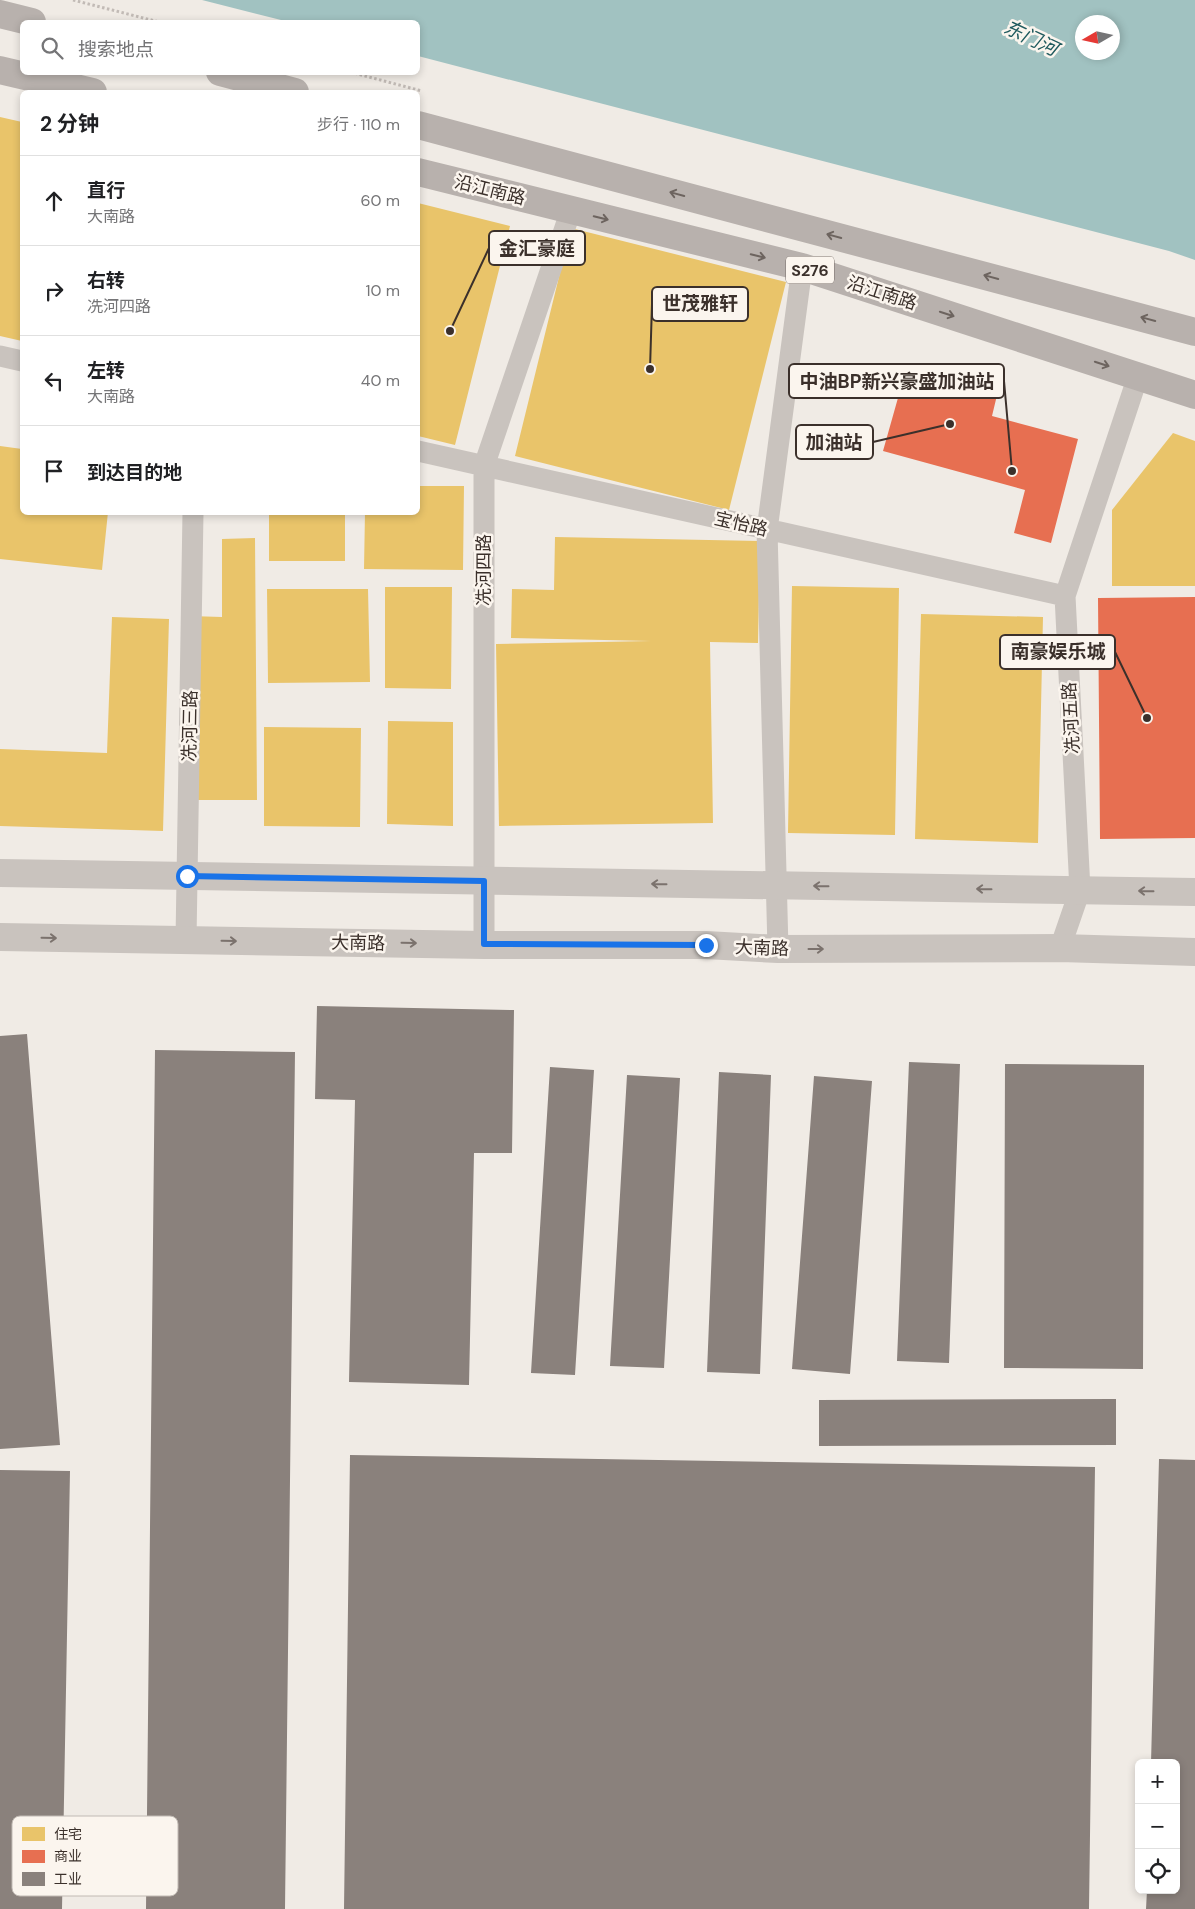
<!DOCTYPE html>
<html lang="zh">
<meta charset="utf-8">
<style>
body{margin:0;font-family:"DM Sans","Noto Sans SC",sans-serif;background:#f2f2f2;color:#202124}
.controls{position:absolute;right:15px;bottom:15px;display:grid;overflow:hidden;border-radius:8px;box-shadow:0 2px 8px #0003}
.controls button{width:45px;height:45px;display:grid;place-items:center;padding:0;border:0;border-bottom:1px solid #e0e0e0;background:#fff;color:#202124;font:25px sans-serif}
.compass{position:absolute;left:1075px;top:15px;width:45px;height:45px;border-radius:50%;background:#fff;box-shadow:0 2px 8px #0003;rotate:261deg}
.stop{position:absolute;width:15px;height:15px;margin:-11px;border:4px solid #1a73e8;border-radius:50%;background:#fff}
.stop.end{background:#1a73e8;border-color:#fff;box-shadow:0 1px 5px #0008}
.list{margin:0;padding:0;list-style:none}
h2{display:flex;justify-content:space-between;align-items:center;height:65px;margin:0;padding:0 20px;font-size:21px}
h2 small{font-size:16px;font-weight:400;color:#757577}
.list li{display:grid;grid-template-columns:32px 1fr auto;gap:15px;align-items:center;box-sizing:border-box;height:90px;padding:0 20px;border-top:1px solid #e0e0e0}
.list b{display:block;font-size:19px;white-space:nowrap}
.list p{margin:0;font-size:16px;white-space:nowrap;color:#757577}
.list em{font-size:16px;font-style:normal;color:#757577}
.icon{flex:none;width:28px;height:28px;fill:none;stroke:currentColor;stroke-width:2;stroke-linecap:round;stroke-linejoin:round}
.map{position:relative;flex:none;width:1195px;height:1909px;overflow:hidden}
.search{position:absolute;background:#fff;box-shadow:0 2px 8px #0003;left:20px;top:20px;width:400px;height:55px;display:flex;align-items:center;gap:12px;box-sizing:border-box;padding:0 18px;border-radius:8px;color:#757577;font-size:19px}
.panel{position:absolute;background:#fff;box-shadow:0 2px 8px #0003;left:20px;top:90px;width:400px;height:425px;border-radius:8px}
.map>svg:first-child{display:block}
.water{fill:#a1c2c1;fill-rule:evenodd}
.homes{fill:#e9c46a}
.shops{fill:#e76f51}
.industry{fill:#8a817c}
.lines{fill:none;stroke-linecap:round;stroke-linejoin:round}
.path{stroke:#c2bbb6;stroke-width:3;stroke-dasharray:2.5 2.5;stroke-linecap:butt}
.service{stroke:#c9c3be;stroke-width:21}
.tertiary{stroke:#c9c3be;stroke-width:28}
.primary{stroke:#b8b1ad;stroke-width:28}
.oneway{stroke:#6d645f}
.oneway2{stroke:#7b726d}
.route{stroke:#1a73e8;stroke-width:6}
.labels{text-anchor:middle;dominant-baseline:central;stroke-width:5;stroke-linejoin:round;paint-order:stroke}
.shield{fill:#fbf5ee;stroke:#756b66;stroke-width:1}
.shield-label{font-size:16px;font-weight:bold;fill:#3b302b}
.street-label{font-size:18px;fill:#3b302b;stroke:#fbf5ee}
.water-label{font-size:19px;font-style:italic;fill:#1f5a5e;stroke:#fbf5ee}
.key{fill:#fbf5ee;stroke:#c1bab4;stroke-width:1}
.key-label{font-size:14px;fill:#3b302b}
.leader{fill:none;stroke:#3b302b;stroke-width:2}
.callout-dot{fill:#3b302b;stroke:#fbf5ee;stroke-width:2}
.callout{fill:#fbf5ee;stroke:#3b302b;stroke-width:2}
.callout-label{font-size:19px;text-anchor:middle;font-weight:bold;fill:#3b302b}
</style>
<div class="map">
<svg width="1195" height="1909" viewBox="0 0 1195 1909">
<rect width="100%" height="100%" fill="#f0ebe5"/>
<path class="water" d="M202 0H1195V260L1169 251 418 56V22H289ZM1082 22H1112V52H1082Z"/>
<path class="homes" d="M0 117 22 122V341L0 336Z
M418 203 510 226 455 445 418 436Z
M571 228 786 282 729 510 515 456Z
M1173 433 1195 441V586H1112V510Z
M0 446 22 449V512H108L102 570 0 559Z
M418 486H464L463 570 364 569 365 512H418Z
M269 512H345V561H269Z
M555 537 760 541 758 643 710 642 713 823 499 826 496 644 651 641 511 638 512 589 554 590Z
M255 538 257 800H191L190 616 222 617V539Z
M792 586 899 588 895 835 788 833Z
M385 587H452L451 689 385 688Z
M267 589H368L370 682 268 683Z
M921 614 1043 617 1038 843 915 839Z
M112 617 169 619 163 831 0 826V749L107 753Z
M388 721 453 722V826L387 824Z
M264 727 361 728 360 827 264 826Z"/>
<path class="shops" d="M907 366 998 391 992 416 1078 439 1051 543 1014 533 1025 490 883 451Z
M1195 597V838L1100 839 1098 598Z"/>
<path class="industry" d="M317 1006 514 1010 512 1153H474L469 1385 349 1382 355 1100 315 1099Z
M27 1034 60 1445 0 1449V1036Z
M155 1050 295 1052 285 1909H146Z
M909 1062 960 1064 949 1363 897 1361Z
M1005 1064 1144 1065 1143 1369 1004 1368Z
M550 1067 594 1070 575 1375 531 1373Z
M719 1072 771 1075 760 1374 707 1372Z
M627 1075 680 1078 664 1368 610 1366Z
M814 1076 872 1081 850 1374 792 1369Z
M1116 1399V1445L819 1446V1400Z
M350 1455 1095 1467 1089 1909H344Z
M1159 1459 1195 1460V1909H1146L1147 1890H1176V1763H1151Z
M0 1470 70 1471 62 1909H0Z"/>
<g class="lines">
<path class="path" d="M73 0 159 22
M350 72 422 91"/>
<path class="service" d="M0 356 22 361
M418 451 1065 596
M186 940 193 512
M484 945V466L571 210
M1060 948 1080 890 1065 596 1138 376
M778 949 767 530 802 267"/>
<path class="tertiary" d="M0 873 1195 892
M0 937 484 945H706L778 949 1060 948 1195 952"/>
<path class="primary" d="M0 14 32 22
M0 70 93 92
M220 72 295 92
M418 125 1195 332
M418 172 802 267 1195 395"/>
</g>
<defs><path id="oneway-shaft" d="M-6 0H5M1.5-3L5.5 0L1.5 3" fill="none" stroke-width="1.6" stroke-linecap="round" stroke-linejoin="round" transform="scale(1.25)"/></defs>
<g class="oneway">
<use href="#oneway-shaft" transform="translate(677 194) rotate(-165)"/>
<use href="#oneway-shaft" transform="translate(601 218) rotate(14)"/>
<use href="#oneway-shaft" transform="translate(834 236) rotate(-165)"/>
<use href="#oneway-shaft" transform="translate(758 256) rotate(14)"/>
<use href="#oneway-shaft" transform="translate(991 277) rotate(-165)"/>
<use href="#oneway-shaft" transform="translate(947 314) rotate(18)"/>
<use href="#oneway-shaft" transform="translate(1148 319) rotate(-165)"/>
<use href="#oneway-shaft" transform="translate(1102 364) rotate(18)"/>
</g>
<g class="oneway2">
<use href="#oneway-shaft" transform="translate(659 884) rotate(-179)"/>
<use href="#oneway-shaft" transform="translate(821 886) rotate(-179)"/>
<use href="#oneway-shaft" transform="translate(984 889) rotate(-179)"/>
<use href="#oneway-shaft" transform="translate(1146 891) rotate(-179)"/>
<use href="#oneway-shaft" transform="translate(49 938) rotate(1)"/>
<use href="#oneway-shaft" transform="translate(229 941) rotate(1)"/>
<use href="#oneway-shaft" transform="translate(409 943) rotate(1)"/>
<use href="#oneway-shaft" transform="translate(816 949)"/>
</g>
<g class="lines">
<path class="route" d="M187 876 484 881V944L706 945"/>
</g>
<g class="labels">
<rect class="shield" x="786" y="256.5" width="48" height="27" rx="4"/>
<g class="shield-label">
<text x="810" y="270">S276</text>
</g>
<g class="street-label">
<text transform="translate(490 190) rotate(14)">沿江南路</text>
<text transform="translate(882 293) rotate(18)">沿江南路</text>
<text transform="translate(741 524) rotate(13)">宝怡路</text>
<text transform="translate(484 570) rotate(-90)">冼河四路</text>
<text transform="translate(1071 718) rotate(-93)">冼河五路</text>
<text transform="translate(190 726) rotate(-89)">冼河三路</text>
<text transform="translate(358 943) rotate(1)">大南路</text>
<text transform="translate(762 948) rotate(2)">大南路</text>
</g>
<g class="water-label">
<text transform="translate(1031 38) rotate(25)">东门河</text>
</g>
</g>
<rect x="12" y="1816" width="166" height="80" rx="8" class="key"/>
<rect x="22" y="1827" width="23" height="14" fill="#e9c46a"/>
<rect x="22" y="1850" width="23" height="13" fill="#e76f51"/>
<rect x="22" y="1872" width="23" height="14" fill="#8a817c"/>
<g class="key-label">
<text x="54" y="1839">住宅</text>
<text x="54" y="1861">商业</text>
<text x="54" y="1884">工业</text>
</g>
<path class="leader" d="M450 331L489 248M650 369L652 304M1012 471L1004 381M950 424L873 442M1147 718L1115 652"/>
<g class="callout-dot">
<circle cx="450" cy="331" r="5"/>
<circle cx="650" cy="369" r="5"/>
<circle cx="1012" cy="471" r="5"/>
<circle cx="950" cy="424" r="5"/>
<circle cx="1147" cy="718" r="5"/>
</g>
<g class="callout">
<rect x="489" y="231" width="96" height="34" rx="5"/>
<rect x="652" y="287" width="96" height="34" rx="5"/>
<rect x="789" y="364" width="215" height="34" rx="5"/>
<rect x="796" y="425" width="77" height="34" rx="5"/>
<rect x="1000" y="635" width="115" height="34" rx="5"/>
</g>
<g class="callout-label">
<text x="537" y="255">金汇豪庭</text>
<text x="700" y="310">世茂雅轩</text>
<text x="897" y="388">中油BP新兴豪盛加油站</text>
<text x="834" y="449">加油站</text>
<text x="1058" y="658">南豪娱乐城</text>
</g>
</svg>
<div class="controls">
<button>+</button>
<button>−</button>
<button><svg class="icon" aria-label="locate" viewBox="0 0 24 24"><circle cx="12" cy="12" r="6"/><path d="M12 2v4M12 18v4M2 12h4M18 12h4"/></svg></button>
</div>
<svg class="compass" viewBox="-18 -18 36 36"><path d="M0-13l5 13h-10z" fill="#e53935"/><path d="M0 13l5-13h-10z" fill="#757577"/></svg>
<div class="stop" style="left:187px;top:876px"></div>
<div class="stop end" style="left:706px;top:945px"></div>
<div class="search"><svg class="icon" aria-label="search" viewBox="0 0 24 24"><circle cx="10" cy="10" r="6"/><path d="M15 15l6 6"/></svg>搜索地点</div>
<section class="panel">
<h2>2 分钟<small>步行 · 110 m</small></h2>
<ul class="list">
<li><svg class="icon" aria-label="ahead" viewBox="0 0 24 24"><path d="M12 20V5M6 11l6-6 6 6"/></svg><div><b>直行</b><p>大南路</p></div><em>60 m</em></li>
<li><svg class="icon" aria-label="right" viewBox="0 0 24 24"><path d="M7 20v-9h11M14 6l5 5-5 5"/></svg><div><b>右转</b><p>冼河四路</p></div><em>10 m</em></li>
<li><svg class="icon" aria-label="left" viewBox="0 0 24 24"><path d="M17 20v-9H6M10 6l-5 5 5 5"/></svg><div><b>左转</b><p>大南路</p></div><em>40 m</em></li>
<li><svg class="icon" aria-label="arrive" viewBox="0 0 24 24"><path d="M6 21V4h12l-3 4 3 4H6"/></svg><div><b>到达目的地</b></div></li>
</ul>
</section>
</div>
